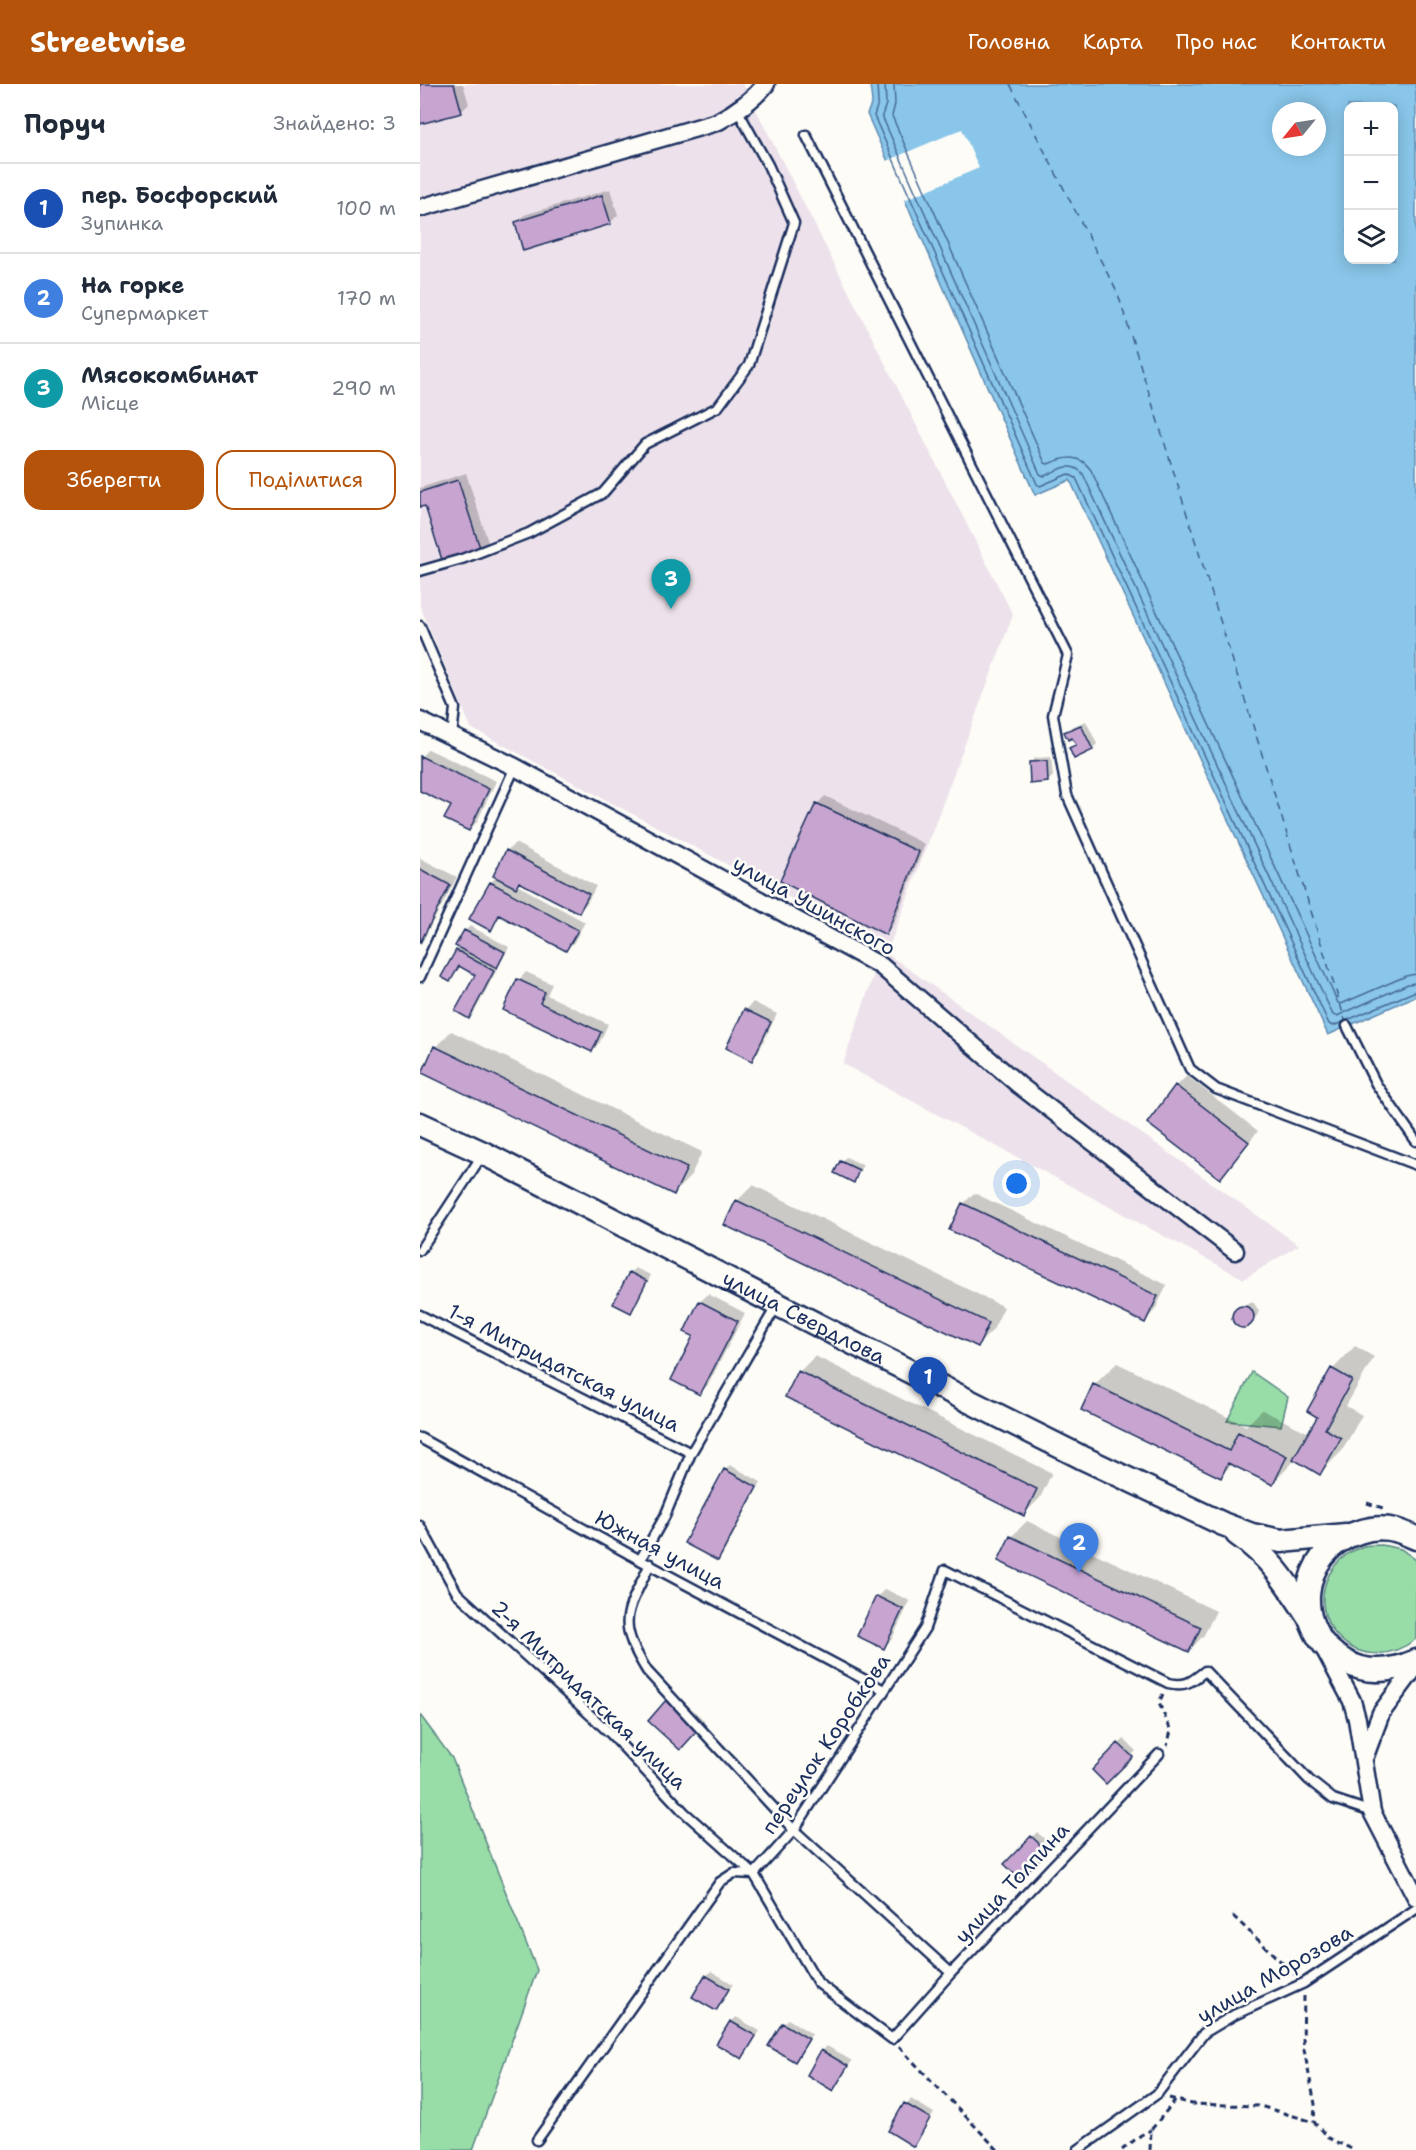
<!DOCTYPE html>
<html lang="uk">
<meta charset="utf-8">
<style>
body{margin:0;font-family:"Shantell Sans",sans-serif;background:#f6f6f7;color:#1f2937}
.controls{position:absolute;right:18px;top:18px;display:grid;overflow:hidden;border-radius:12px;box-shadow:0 3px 15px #0003}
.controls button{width:54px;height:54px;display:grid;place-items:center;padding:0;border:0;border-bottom:2px solid #e0e1e3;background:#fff;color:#1f2937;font:30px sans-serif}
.compass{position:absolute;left:852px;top:18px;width:54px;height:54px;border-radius:50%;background:#fff;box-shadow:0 3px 15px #0003;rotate:240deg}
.you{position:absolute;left:597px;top:1100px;width:21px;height:21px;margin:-15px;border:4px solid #fff;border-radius:50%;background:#1a73e8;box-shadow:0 0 0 9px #1a73e833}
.badge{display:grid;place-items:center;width:39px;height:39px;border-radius:50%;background:#b45309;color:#fff;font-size:20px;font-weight:700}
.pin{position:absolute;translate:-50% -50px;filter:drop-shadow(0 2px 3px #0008)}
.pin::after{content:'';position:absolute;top:32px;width:21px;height:18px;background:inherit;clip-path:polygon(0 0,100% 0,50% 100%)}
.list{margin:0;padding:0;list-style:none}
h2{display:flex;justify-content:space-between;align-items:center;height:78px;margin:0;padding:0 24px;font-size:26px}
h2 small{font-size:20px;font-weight:400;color:#747a83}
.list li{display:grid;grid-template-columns:39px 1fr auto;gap:18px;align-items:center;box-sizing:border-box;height:90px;padding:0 24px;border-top:2px solid #e0e1e3}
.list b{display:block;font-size:22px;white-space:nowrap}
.list p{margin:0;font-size:20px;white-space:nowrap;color:#747a83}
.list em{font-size:20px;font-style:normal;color:#747a83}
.actions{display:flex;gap:12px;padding:18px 24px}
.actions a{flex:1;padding:14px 0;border:2px solid #b45309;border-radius:18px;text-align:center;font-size:21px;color:#b45309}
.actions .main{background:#b45309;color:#fff}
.icon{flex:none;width:33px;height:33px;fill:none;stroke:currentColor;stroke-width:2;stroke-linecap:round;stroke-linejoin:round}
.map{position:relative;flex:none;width:996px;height:2066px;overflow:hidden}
header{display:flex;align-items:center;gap:36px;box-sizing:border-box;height:84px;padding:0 30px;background:#b45309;color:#fff}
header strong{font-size:28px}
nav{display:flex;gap:33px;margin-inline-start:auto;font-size:21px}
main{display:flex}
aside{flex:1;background:#fff}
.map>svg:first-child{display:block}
.built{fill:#ede2eb}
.green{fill:#98dca8;stroke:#5a8683;stroke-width:1.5}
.water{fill:#89c6e9;stroke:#5d8ab1;stroke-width:1.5;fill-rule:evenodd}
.pier{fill:#fdfcf7}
.shadow{fill:#0003}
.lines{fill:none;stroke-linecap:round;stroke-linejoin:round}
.shore{stroke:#476b96;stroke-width:1.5}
.ferry{stroke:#3c5c88;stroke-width:1.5;stroke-dasharray:8 6;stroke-linecap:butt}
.building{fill:#c7a5d0;stroke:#1b2f5e;stroke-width:1.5}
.service-casing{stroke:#1b2f5e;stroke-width:13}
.minor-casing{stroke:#1b2f5e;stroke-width:21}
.secondary-casing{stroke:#1b2f5e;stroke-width:27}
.path{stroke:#1b2f5e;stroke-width:3;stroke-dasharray:6 4.5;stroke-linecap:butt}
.service{stroke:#fdfcf7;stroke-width:8}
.minor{stroke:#fdfcf7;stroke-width:16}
.secondary{stroke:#fdfcf7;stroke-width:22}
.labels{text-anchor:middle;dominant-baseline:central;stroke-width:5;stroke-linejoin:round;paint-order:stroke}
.street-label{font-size:21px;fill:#1b2f5e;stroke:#fdfcf7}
</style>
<header>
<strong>Streetwise</strong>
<nav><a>Головна</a><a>Карта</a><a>Про нас</a><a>Контакти</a></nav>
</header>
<main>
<aside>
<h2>Поруч<small>Знайдено: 3</small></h2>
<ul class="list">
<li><span class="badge" style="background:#1a4fb4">1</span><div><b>пер. Босфорский</b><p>Зупинка</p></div><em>100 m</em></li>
<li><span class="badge" style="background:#3f7fe0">2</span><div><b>На горке</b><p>Супермаркет</p></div><em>170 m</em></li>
<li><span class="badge" style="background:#0f9aa8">3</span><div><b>Мясокомбинат</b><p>Місце</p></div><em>290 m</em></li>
</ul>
<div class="actions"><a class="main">Зберегти</a><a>Поділитися</a></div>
</aside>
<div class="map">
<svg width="996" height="2066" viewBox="0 0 996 2066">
<rect width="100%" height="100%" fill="#fdfcf7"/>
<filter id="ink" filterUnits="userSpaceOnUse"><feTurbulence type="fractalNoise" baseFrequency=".0167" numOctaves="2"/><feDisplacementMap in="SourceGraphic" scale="12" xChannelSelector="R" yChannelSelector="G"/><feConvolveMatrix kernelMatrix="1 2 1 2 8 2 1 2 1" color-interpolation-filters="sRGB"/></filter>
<g filter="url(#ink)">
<path class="built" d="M0 0H323L593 531 468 866 51 644 0 522Z
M462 866 879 1161 824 1195 423 980Z"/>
<path class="green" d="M832 1288 868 1313 861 1342 807 1337Z
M962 1461 981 1465 996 1476V1555C934 1602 872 1525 920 1476 926 1470 935 1465 944 1462 949 1461 956 1461 962 1461Z
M0 1631 32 1674 117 1886 53 2066H0Z"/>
<path class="water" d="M450 0H996V912L908 951 650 396 615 411 447 30 452 18ZM928 22H974V176H928ZM861 27H897V63H861Z"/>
<path class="pier" d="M542 45 559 84 482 117 464 78Z"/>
<path class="shadow" d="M0 0H43L49 20 41 28 0 39Z
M190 105 198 131 190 139H96L104 131Z
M46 389 68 458 60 466 6 420 0 422V404Z
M666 637 677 660 672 665 651 664 656 659 653 652 646 648 651 643Z
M8 665 76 697 57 738 49 746 33 721 0 705V674Z
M631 673 633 692 628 697 610 679 615 674Z
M405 712 505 760 473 841 465 849 397 720Z
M95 759 176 802 167 819 159 827 101 797 97 801 165 838 154 858 146 866 82 830 70 845 51 835 71 798 77 792 87 767Z
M0 774 37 793 0 862Z
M50 842 89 863 56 925 48 933 57 890 41 882 30 896 37 867 41 863 45 847Z
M106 888 132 900 127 911 188 940 180 958 172 966 85 925 99 896Z
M333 918 357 930 339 967 332 975 326 926Z
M31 947 282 1068 270 1093 254 1109 16 963Z
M767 992 838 1047 800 1093 756 1002Z
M426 1073 443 1081 433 1097 421 1078Z
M333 1101 584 1223 573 1246 557 1262 317 1117Z
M554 1109 747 1201 735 1226 725 1237 543 1120Z
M215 1184 231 1191 215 1222 210 1227 195 1219 210 1189Z
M288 1210 325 1229 288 1301 280 1309 275 1252 280 1218Z
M829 1218 834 1219 839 1227 837 1232 823 1242 817 1240 814 1235 816 1229Z
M935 1262 954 1273 926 1322 942 1331 922 1367 900 1389 876 1375 853 1399 813 1380 800 1392 674 1301 697 1279 826 1342 842 1326 889 1349 899 1332 889 1326 913 1285Z
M395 1272 632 1389 620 1414 604 1430 379 1288Z
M310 1381 341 1398 303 1470 298 1475 305 1386Z
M607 1437 796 1527 784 1551 769 1567 591 1453Z
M465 1505 490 1517 472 1555 464 1563 457 1513Z
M255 1610 285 1637 268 1656 247 1618Z
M704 1655 716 1667 686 1698 674 1686Z
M617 1748 631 1761 600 1793 586 1780Z
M291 1887 313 1900 296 1925 286 1892Z
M316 1933 340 1947 322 1974 311 1938Z
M368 1935 392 1950 375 1977 363 1940Z
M407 1962 432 1977 413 2005 402 1967Z
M491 2015 514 2029 493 2061 470 2047Z"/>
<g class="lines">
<path class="shore" d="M457 0 458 19 454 32 617 400 620 402 648 390 656 394 909 940 913 942 925 937
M465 0 466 20 462 32 620 390 624 392C638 386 652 376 663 390L913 931 917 932 988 900 996 899
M474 0 475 20 472 32 625 379 628 380C645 373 659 369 671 386L918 919 921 920 986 892 996 890
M925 937 996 907"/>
<path class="ferry" d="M590 0 698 210 926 939"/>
</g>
<path class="building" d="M0 0H34L42 29 0 40Z
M182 111 191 140 103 167 95 138Z
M38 396 61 467 23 479 5 422 0 423V408Z
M661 641 673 666 654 675 649 664 656 661 652 654 648 656 644 648Z
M0 672 69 705 49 747 24 735 31 722 0 707Z
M627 677 628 698 610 700 609 678Z
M396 719 499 768 466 851 360 797Z
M86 766 169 810 159 829 99 798 96 804 73 792Z
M0 785 30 801 0 859Z
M70 798 158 846 146 867 79 831 71 847 49 835Z
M44 846 85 868 77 884 35 862Z
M36 866 74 887 49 935 35 927 55 891 39 882 30 898 21 893Z
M97 895 125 908 120 919 181 948 172 968 83 926Z
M324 925 351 938 332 977 306 964Z
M14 962 267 1084 254 1111 2 989Z
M755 1001 829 1058 800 1095 727 1039Z
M420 1077 439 1086 434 1099 414 1089Z
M316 1116 569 1239 558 1263 304 1141Z
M542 1119 738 1212 725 1239 529 1146Z
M209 1188 227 1197 211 1229 193 1220Z
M279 1217 318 1237 280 1311 251 1296 273 1252 264 1248Z
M812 1233a11 11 0 1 1 22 0a11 11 0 1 1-22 0Z
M911 1284 932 1296 905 1345 921 1354 900 1391 873 1375 897 1333 887 1327Z
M378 1287 617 1405 604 1432 365 1313Z
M673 1300 809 1367 818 1348 867 1372 853 1401 808 1379 801 1394 661 1326Z
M304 1385 337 1403 298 1477 264 1459Z
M590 1452 781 1543 769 1568 578 1477Z
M456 1512 483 1525 464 1565 437 1552Z
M246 1616 278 1646 260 1666 228 1637Z
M698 1659 713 1673 686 1700 672 1686Z
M611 1752 627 1767 600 1795 584 1780Z
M285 1891 309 1905 296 1927 272 1913Z
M310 1937 336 1952 322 1975 296 1960Z
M362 1939 389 1955 375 1978 348 1962Z
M401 1966 428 1982 413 2007 387 1991Z
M484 2019 510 2034 494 2063 468 2047Z"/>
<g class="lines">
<defs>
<path id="service" d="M386 51 648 571 633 631 647 711 770 985 796 1005 996 1081
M0 487 42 475 109 449 183 409 225 360 298 323 329 281 374 139 348 81 318 27
M0 542 35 624 32 652
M0 893 95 683
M927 942 956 1000 996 1057
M0 1166 63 1070
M0 1231 271 1369
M0 1354 220 1476 464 1606
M0 1442 37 1509 191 1650 264 1728 334 1790 398 1899 472 1955 531 1889 739 1670
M220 1476 245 1432 271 1369 357 1221
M230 1480C206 1531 196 1536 227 1587L374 1746 531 1889
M117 2056 300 1798 314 1789 334 1790 374 1746 505 1544 525 1486 748 1599C766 1603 771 1598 785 1587L889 1696 913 1715 952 1728
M658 2066 737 2010 784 1949 814 1931 884 1899 996 1825"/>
<path id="minor" d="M0 124 297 38C316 28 332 17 346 0
M0 637 95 683 461 882 599 1001 815 1167
M905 1566 932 1617 937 1635 952 1728 996 1813
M945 1672 961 1629 996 1582"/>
<g id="secondary">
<path id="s1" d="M0 1040 63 1069 423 1254 661 1373 803 1440 832 1451 861 1457 926 1451"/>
<path d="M817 1450C851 1474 866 1498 889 1533"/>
<path d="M996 1454C989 1451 982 1448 975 1446 963 1443 950 1444 939 1448 877 1467 870 1548 926 1578 949 1591 973 1587 996 1577"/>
</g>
</defs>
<use href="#service" class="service-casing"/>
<use href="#minor" class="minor-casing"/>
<use href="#secondary" class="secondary-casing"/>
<path class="path" d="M947 1419 966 1425
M743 1610 739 1619 751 1647 747 1662
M813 1832 875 1891
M884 1912 883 1961 895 2020 894 2038 908 2054 934 2066
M479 1963 578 2066
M749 2014 772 2020 840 2022 894 2038
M702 2066 721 2051 731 2046
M730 2066 731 2046 756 2015"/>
<use href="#service" class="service"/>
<use href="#minor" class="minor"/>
<use href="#secondary" class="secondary"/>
</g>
</g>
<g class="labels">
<g class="street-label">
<text transform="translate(394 822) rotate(29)">улица Ушинского</text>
<text stroke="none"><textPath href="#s1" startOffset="430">улица Свердлова</textPath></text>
<text transform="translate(144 1284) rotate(27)">1-я Митридатская улица</text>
<text transform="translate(240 1466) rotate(28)">Южная улица</text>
<text transform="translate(169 1611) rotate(44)">2-я Митридатская улица</text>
<text transform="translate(406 1660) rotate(-56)">переулок Коробкова</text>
<text transform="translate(592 1799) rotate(-47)">улица Толпина</text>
<text transform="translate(855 1890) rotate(-30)">улица Морозова</text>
</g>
</g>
</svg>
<div class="controls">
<button>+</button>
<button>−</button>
<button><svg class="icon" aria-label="layers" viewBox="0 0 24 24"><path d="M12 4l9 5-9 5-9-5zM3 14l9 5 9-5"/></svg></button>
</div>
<svg class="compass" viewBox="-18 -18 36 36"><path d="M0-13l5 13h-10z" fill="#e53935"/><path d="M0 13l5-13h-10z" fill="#747a83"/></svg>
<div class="you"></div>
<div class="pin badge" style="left:508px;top:1323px;background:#1a4fb4">1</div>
<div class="pin badge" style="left:659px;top:1489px;background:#3f7fe0">2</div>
<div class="pin badge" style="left:251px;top:525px;background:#0f9aa8">3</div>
</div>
</main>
